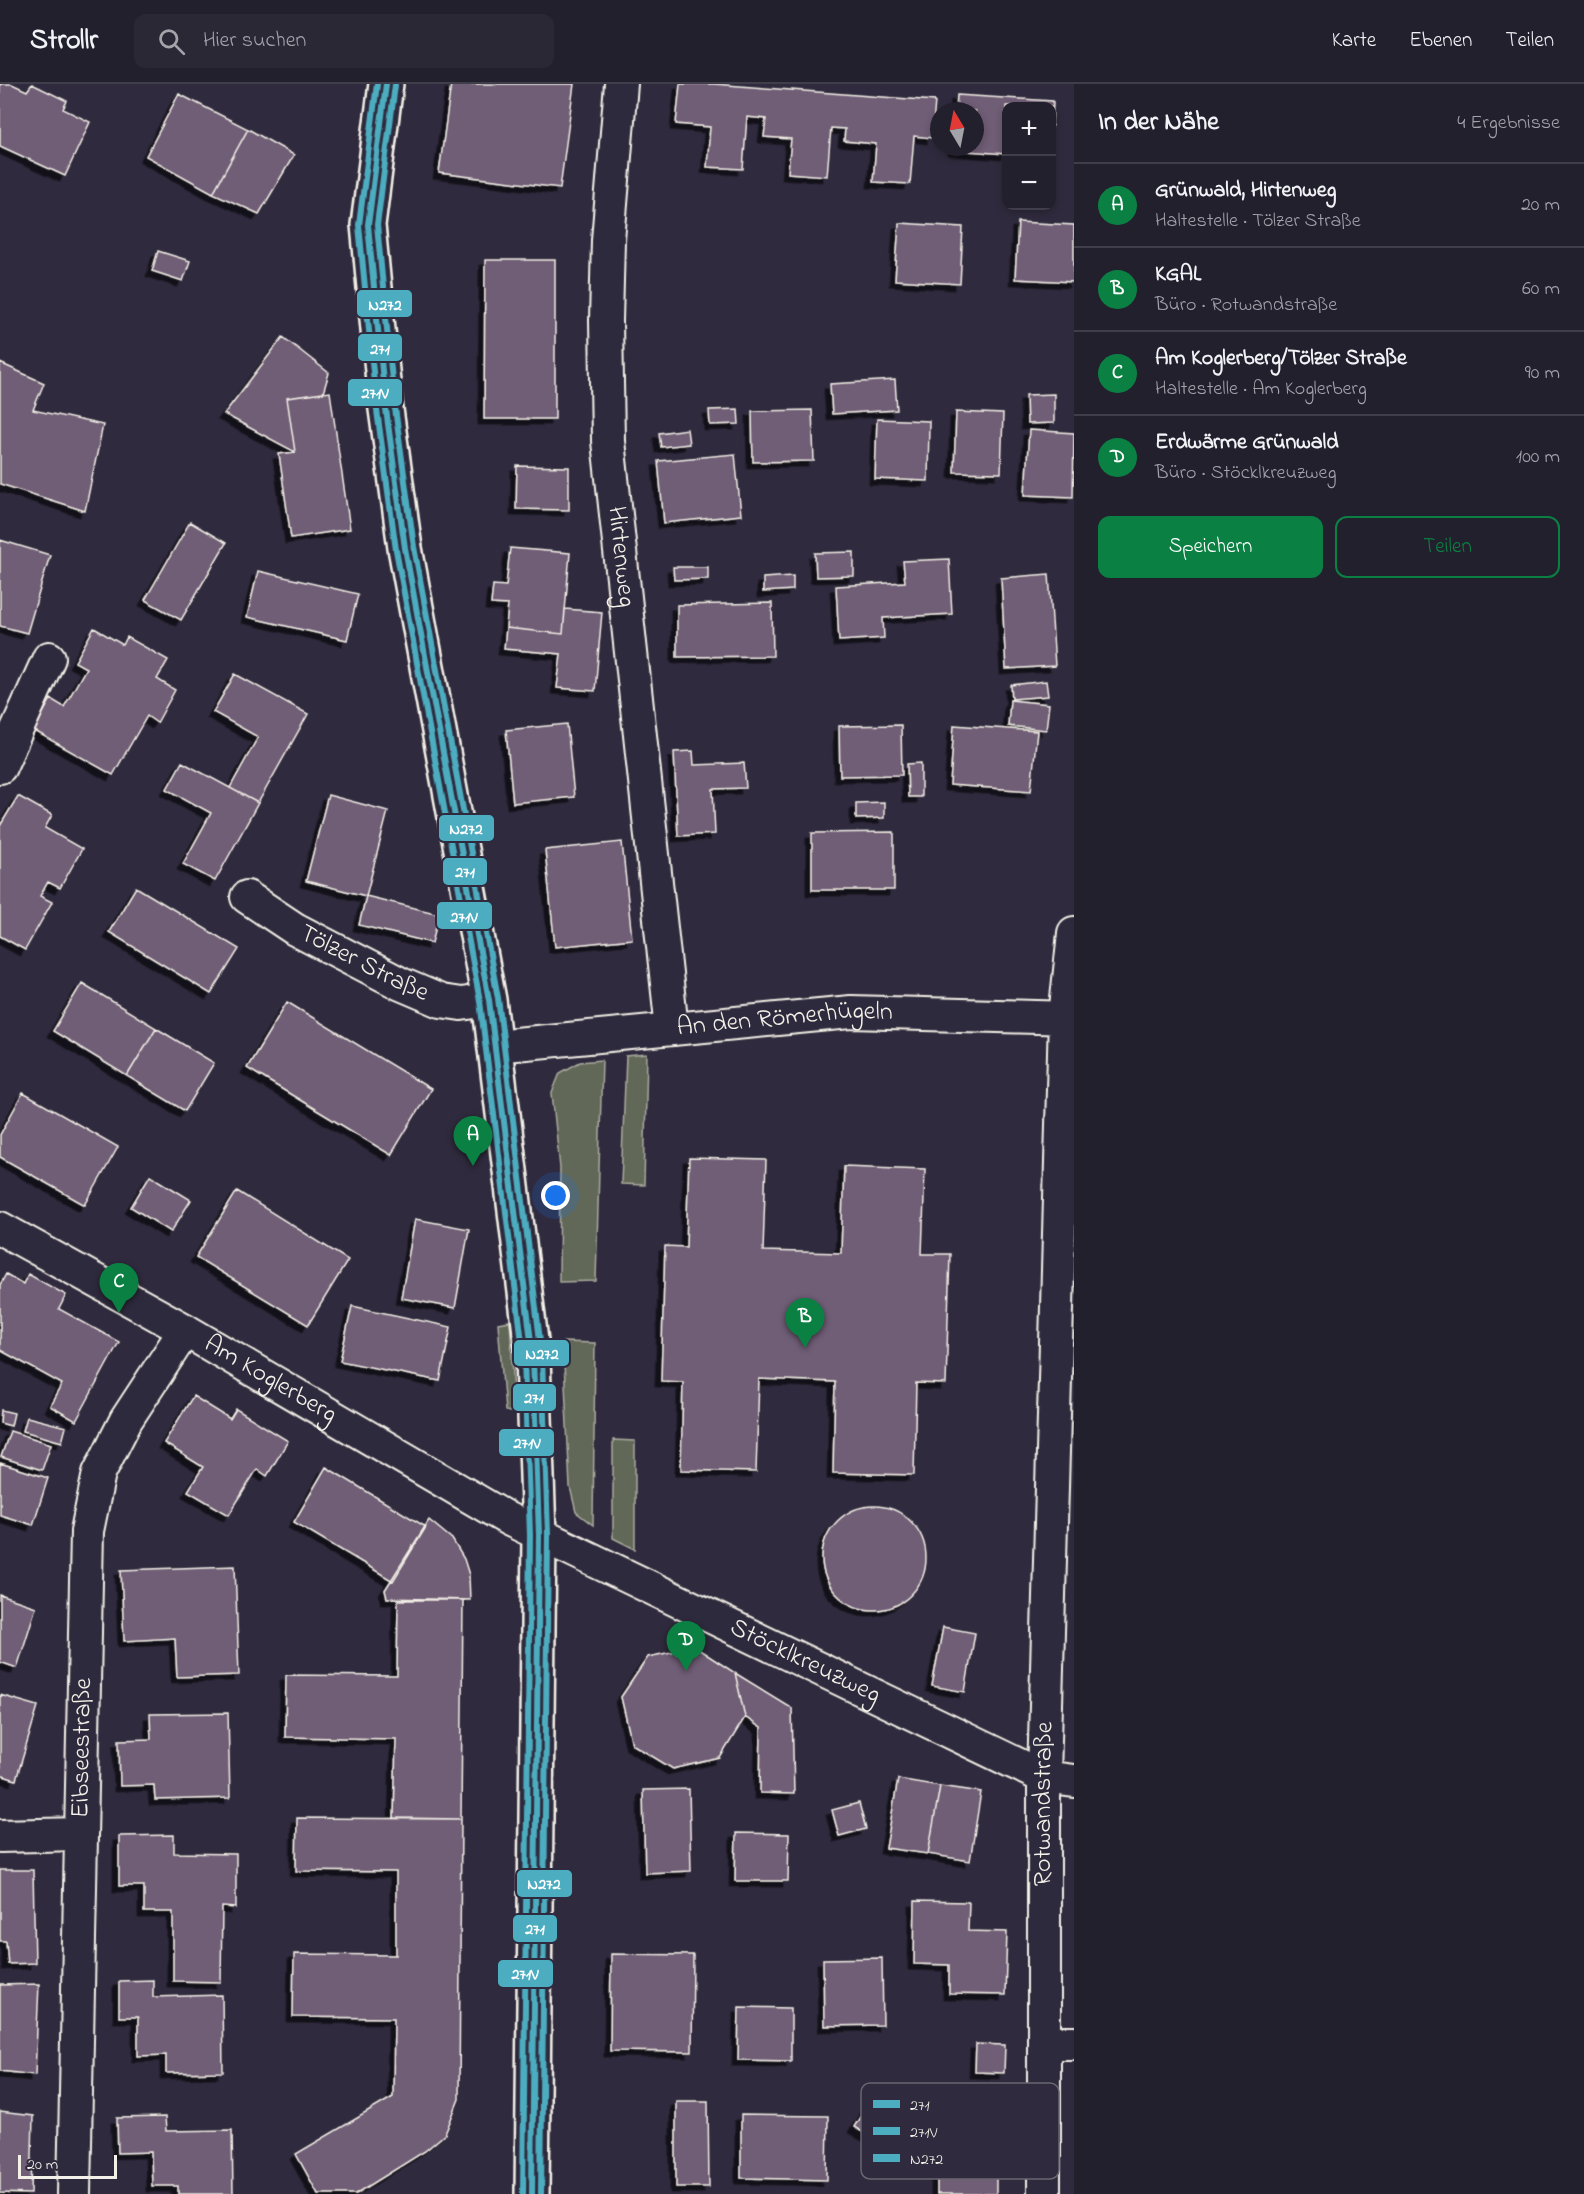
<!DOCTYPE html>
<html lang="de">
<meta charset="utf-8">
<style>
body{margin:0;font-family:"Indie Flower",sans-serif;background:#2b2836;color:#f1f3f6}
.controls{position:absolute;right:18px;top:18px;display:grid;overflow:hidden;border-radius:12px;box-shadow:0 3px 9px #0003}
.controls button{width:54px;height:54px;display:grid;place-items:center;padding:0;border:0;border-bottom:2px solid #403e4a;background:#23202e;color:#f1f3f6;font:30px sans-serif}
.compass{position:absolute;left:930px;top:18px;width:54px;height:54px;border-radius:50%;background:#23202e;box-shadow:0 3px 9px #0003;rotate:350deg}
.scale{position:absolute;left:18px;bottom:15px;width:99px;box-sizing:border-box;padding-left:6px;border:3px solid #f4f1e8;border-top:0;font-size:16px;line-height:21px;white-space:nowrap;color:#f4f1e8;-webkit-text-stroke:4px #2f2a3d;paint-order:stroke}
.you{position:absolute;left:556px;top:1112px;width:21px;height:21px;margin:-15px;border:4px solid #fff;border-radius:50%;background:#1a73e8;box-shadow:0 0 0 9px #1a73e833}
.badge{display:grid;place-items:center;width:39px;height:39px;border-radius:50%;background:#0b8043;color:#fff;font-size:20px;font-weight:700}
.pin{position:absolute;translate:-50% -50px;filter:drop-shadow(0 2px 3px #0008)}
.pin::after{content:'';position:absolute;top:32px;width:21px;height:18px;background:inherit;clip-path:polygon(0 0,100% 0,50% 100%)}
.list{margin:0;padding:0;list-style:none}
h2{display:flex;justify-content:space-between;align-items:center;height:78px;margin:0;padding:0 24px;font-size:26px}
h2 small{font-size:20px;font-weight:400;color:#a3a3aa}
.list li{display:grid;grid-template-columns:39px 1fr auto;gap:18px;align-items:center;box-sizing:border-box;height:84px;padding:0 24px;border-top:2px solid #403e4a}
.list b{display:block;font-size:22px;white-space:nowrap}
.list p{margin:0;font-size:20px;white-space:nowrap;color:#a3a3aa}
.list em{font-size:20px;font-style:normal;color:#a3a3aa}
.actions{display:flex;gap:12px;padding:18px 24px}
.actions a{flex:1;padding:14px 0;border:2px solid #0b8043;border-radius:12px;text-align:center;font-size:21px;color:#0b8043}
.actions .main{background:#0b8043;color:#fff}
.icon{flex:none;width:33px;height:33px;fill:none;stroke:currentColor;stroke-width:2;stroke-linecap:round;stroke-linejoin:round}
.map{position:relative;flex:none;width:1074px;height:2110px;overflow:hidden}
header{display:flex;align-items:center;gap:36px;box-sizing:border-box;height:84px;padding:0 30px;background:#23202e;border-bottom:2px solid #403e4a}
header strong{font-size:28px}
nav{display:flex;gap:33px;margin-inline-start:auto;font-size:21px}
.search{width:420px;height:54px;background:#2b2836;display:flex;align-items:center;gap:15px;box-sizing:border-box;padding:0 21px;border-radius:12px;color:#a3a3aa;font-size:22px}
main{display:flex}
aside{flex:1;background:#23202e}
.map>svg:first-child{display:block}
.green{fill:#626759;stroke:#abaca0;stroke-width:1.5}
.building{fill:#705d76;stroke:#f4f1e8;stroke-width:1.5;filter:url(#shadow)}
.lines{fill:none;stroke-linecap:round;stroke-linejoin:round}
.street-casing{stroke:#f4f1e8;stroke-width:36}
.secondary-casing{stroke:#f4f1e8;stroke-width:38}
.street{stroke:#2f2a3d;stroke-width:32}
.secondary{stroke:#2f2a3d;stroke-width:33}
.bus-1-casing{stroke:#2f2a3d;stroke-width:10}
.bus-2-casing{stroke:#2f2a3d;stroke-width:10}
.bus-3-casing{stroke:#2f2a3d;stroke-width:10}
.bus-1{stroke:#4dadc0;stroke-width:6}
.bus-2{stroke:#4dadc0;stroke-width:6}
.bus-3{stroke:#4dadc0;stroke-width:6}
.labels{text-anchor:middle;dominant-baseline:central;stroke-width:6;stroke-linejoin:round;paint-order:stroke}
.street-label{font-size:26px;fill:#f4f1e8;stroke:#2f2a3d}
.key{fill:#2f2a3d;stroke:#6a6670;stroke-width:1.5}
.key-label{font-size:16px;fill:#f4f1e8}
.line-badge{stroke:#2f2a3d;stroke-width:2}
.badge-label{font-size:16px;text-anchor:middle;font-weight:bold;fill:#fff}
</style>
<header>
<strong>Strollr</strong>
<div class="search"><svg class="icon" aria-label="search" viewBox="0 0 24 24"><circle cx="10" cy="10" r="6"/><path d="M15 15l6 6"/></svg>Hier suchen</div>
<nav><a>Karte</a><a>Ebenen</a><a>Teilen</a></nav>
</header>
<main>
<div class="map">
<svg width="1074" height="2110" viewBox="0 0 1074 2110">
<defs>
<filter id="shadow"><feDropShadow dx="-5.5" dy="5.5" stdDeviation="0" flood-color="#0009"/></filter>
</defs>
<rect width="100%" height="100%" fill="#2f2a3d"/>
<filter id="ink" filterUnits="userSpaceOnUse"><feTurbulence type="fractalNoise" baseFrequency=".0167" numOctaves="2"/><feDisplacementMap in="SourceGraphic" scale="12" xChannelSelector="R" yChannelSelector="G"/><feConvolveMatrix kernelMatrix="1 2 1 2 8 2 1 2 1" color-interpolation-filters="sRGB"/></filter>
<g filter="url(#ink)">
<path class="green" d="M647 970 644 1101 621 1100 626 972Z
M602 976 596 1197 559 1198 560 1084 552 1009 560 989 580 978Z
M510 1237 515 1329 505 1327 498 1239Z
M563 1258 595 1259 593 1441 576 1428 570 1403Z
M613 1356 635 1357V1465L613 1454Z"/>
<path class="building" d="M0 0H12L27 7 32 0 67 17 63 25 90 38 65 92 0 62Z
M451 0H574L560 104 439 89Z
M680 0H714L935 17 932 54 914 52 910 100 873 98 876 60 844 57 845 45 831 44 827 92 788 89 791 55 764 53 766 35 747 33 743 85 707 83 710 43 676 40Z
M179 10 248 45 213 109 146 72Z
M957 11 1053 17 1052 44V22H1006V70L954 66V63H975V27H956Z
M248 45 294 71 259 130 213 109Z
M1018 138 1074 141V198L1015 195Z
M899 139 963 143 960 200 895 196Z
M158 167 190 177 183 197 152 187Z
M485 176H555V335H484Z
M283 253 329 289 323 309 287 314 295 368 224 330Z
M0 279 44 299 33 326 103 341 85 427 0 400Z
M895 296 897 326 832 330 830 300Z
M330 308 350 445 291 454 279 370 295 368 287 314Z
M1054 310V339L1027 340 1026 311Z
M738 325 739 340 710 341 709 326Z
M812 326 814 377 753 378 752 327Z
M956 328 1003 330 1001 389 954 388Z
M877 335 929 337 928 397 875 395Z
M687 345 689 360 661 363 659 349Z
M1029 346 1074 349 1073 413 1025 411Z
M735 370 741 431 664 439 658 377Z
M517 382 569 383V426L516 425Z
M190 438 226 459 181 536 145 516Z
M0 456 50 471 27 549 0 542Z
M510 464 570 469 563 550 506 544 508 521 491 520 493 501 506 502Z
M854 468V492L816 493 815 469Z
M949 475 952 530 883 534 884 554 839 557 836 502 905 498 903 477Z
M673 483H708V495L674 496Z
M258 487 358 510 347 556 247 533Z
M1049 490 1055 582 1006 585 1001 494Z
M793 492V506L763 508V494Z
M772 519 773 572 677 573V521Z
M565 525 602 528 595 607 557 604 561 570 504 565 506 544 563 550Z
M94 544 123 561 127 553 168 576 157 595 175 606 157 639 147 632 113 691 33 646 51 615 64 623 86 584 75 578Z
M235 590 308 630 258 719 230 704 258 653 213 628Z
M1046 597 1048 612 1012 615 1011 601Z
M1010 616 1049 620 1046 646 1008 642Z
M567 640 574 713 513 719 506 646Z
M901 641 902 691 840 692 839 642Z
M954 641 1037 647 1031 707 950 701Z
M693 667 694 681 744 679 746 704 713 705 715 750 678 752 674 668Z
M182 678 258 719 215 797 183 780 211 729 167 705Z
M921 679V713H908L907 680Z
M328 711 388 727 366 812 306 797Z
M18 712 52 731 45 744 82 765 60 804 48 798 40 812 52 818 25 866 0 852V742Z
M884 718V734L856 735V719Z
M894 748V806H812V749Z
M622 758 632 855 555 863 545 766Z
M136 803 239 865 211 910 109 848Z
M366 812 439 830 432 859 359 841Z
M82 899 156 944 127 992 53 947Z
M287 918 431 1005 391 1071 247 984Z
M156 944 214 979 185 1027 127 992Z
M23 1009 118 1063 85 1121 0 1073V1051Z
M689 1074 766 1076 763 1167 841 1169 844 1082 925 1085 922 1170H950L946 1300 916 1299 914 1391 833 1389 835 1298 759 1295 756 1388 681 1386 683 1298 661 1297 665 1162 686 1163Z
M150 1091 191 1116 171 1148 131 1123Z
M237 1107 348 1176 308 1241 196 1173Z
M415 1135 469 1145 455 1224 401 1214Z
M6 1190 23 1200 28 1190 66 1211 59 1225 119 1258 76 1337 50 1322 62 1300 0 1266V1201Z
M352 1222 451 1243 440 1297 340 1277Z
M193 1312 230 1335 236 1325 288 1357 267 1392 257 1385 229 1431 188 1407 203 1383 164 1359Z
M1 1326 14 1329 11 1342 0 1339Z
M27 1333 66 1343 62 1358 23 1347Z
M10 1347 51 1360 42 1386 1 1373Z
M0 1379 48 1394 33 1441 0 1431Z
M326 1383 426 1443 393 1497 294 1438Z
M822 1474a52 52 0 1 1 104 0a52 52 0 1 1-104 0Z
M429 1436 452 1455 464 1475 469 1491 470 1516 387 1514 385 1506Z
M235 1482 239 1591 177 1593 175 1554 124 1557 121 1486Z
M0 1511 36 1523 17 1584 0 1578Z
M398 1516H463L461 1735 394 1734 396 1655 285 1653 286 1591 397 1592Z
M943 1543 975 1549 965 1608 932 1602Z
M695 1563 735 1589 745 1633 720 1674 673 1685 632 1660 621 1613 648 1573Z
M735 1589 792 1624 794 1710 760 1709 761 1644 745 1633Z
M0 1611 38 1622 16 1696 0 1691Z
M228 1629 230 1714 155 1716 154 1701 120 1702 119 1656 151 1655 150 1630Z
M898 1695 940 1702 928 1770 886 1764Z
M940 1702 981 1708 970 1777 928 1770Z
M689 1705 691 1787 645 1789 643 1706Z
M859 1719 866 1745 839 1752 832 1726Z
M297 1734 461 1735 459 2015 445 2050 425 2067 356 2110H318L296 2070 393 2013 394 1934 293 1933 294 1870 396 1871V1788L296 1787Z
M736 1749 789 1750 788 1797H735Z
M174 1751V1769L236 1770V1824L222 1823 221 1898 173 1897V1828H144V1802H119V1752Z
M0 1786H33L35 1879 8 1880 6 1857H0Z
M915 1817 969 1818 968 1847 1007 1848 1005 1911 949 1910V1881L914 1880Z
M611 1870 693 1871 692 1968 610 1967Z
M882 1874 883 1941 824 1942 823 1875Z
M153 1896V1913L222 1911 223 1988 166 1989V1971L138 1972V1933H119V1897Z
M39 1900 35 1991 0 1987V1901Z
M739 1923 791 1924V1977L738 1976Z
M976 1960 1005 1961 1004 1989 975 1988Z
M676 2017H708L709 2103H676Z
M870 2017 896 2034 881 2059 854 2043Z
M0 2028 33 2032 31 2110 0 2109Z
M741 2031 828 2032 827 2096 741 2094Z
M165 2033 166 2047 232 2046 233 2110H178V2102H152L151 2068 118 2069 117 2034Z
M937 2091H996V2110H937Z"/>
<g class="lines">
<defs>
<g id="street">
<path id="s1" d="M621 0 608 156 606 237 608 357 672 945"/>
<path d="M0 683 49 574"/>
<path id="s2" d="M247 813 295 845 401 900 441 917 461 920 489 916"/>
<path id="s3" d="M495 962 851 928 1074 934"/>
<path id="s4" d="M0 1144 185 1246 508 1435 1044 1693 1074 1697"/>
<path d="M0 1752 79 1750"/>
<path d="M1045 1959H1074"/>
<path id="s5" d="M74 2110 87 1447 99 1389 126 1336 185 1246"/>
<path id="s6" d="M1044 2110V1693L1065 933 1074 849"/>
</g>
<path id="secondary" d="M386 0 368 141 385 318 405 464 489 916 533 1273 539 1451 532 2110"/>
</defs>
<use href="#street" class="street-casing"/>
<use href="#secondary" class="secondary-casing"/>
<use href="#street" class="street"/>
<use href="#secondary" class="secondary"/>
<defs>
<path id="bus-1" d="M386 0 368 141 385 318 405 464 489 916 533 1273 539 1451 532 2110"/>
<path id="bus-2" d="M377 0 359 141 376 319 396 466 480 917 524 1274 530 1451 523 2110"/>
<path id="bus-3" d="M395 1 377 141 394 317 414 463 498 914 542 1273 548 1451 541 2110"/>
</defs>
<use href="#bus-1" class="bus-1-casing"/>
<use href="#bus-2" class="bus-2-casing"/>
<use href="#bus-3" class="bus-3-casing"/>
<use href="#bus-1" class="bus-1"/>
<use href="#bus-2" class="bus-2"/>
<use href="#bus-3" class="bus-3"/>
</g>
</g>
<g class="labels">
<g class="street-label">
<text stroke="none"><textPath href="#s1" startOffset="474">Hirtenweg</textPath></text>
<text stroke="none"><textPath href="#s2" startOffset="135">Tölzer Straße</textPath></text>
<text stroke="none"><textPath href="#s3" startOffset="291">An den Römerhügeln</textPath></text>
<text stroke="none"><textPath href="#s4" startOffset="310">Am Koglerberg</textPath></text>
<text stroke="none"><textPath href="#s4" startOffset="915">Stöcklkreuzweg</textPath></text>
<text stroke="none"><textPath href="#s5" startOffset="446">Eibseestraße</textPath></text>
<text stroke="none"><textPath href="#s6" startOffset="390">Rotwandstraße</textPath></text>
</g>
</g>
<rect x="861" y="1999" width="198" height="96" rx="9" class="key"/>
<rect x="873" y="2016" width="27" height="8" fill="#4dadc0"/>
<rect x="873" y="2043" width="27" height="8" fill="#4dadc0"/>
<rect x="873" y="2070" width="27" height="8" fill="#4dadc0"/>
<g class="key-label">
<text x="910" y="2026">271</text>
<text x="910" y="2053">271V</text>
<text x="910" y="2080">N272</text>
</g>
<g class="line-badge">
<rect x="356" y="205" width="57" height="29" rx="6" fill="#4dadc0"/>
<rect x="357" y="249" width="46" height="29" rx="6" fill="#4dadc0"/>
<rect x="347" y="294" width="56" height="29" rx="6" fill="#4dadc0"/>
<rect x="438" y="730" width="57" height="28" rx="6" fill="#4dadc0"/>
<rect x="442" y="773" width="46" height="29" rx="6" fill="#4dadc0"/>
<rect x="436" y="817" width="57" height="29" rx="6" fill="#4dadc0"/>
<rect x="513" y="1255" width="57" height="28" rx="6" fill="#4dadc0"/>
<rect x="512" y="1299" width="45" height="29" rx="6" fill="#4dadc0"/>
<rect x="498" y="1344" width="57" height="29" rx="6" fill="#4dadc0"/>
<rect x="516" y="1785" width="57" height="29" rx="6" fill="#4dadc0"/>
<rect x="512" y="1830" width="46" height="29" rx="6" fill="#4dadc0"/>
<rect x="497" y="1875" width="57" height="29" rx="6" fill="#4dadc0"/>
</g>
<g class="badge-label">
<text x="385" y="226">N272</text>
<text x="380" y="270">271</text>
<text x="375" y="314">271V</text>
<text x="466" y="750">N272</text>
<text x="465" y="793">271</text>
<text x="464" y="838">271V</text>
<text x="542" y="1275">N272</text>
<text x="534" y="1319">271</text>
<text x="527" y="1364">271V</text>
<text x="544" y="1805">N272</text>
<text x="535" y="1850">271</text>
<text x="525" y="1895">271V</text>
</g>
</svg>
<div class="controls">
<button>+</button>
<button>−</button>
</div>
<svg class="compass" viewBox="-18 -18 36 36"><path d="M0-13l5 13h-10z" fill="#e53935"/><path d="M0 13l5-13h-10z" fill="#a3a3aa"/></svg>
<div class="scale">20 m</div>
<div class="you"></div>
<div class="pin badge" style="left:473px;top:1082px">A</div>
<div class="pin badge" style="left:805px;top:1264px">B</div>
<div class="pin badge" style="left:119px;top:1229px">C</div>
<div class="pin badge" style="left:686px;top:1587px">D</div>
</div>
<aside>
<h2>In der Nähe<small>4 Ergebnisse</small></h2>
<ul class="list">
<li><span class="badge">A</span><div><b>Grünwald, Hirtenweg</b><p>Haltestelle · Tölzer Straße</p></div><em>20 m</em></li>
<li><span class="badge">B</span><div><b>KGAL</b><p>Büro · Rotwandstraße</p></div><em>60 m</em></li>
<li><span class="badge">C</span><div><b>Am Koglerberg/Tölzer Straße</b><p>Haltestelle · Am Koglerberg</p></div><em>90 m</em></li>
<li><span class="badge">D</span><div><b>Erdwärme Grünwald</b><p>Büro · Stöcklkreuzweg</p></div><em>100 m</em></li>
</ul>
<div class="actions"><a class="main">Speichern</a><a>Teilen</a></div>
</aside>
</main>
